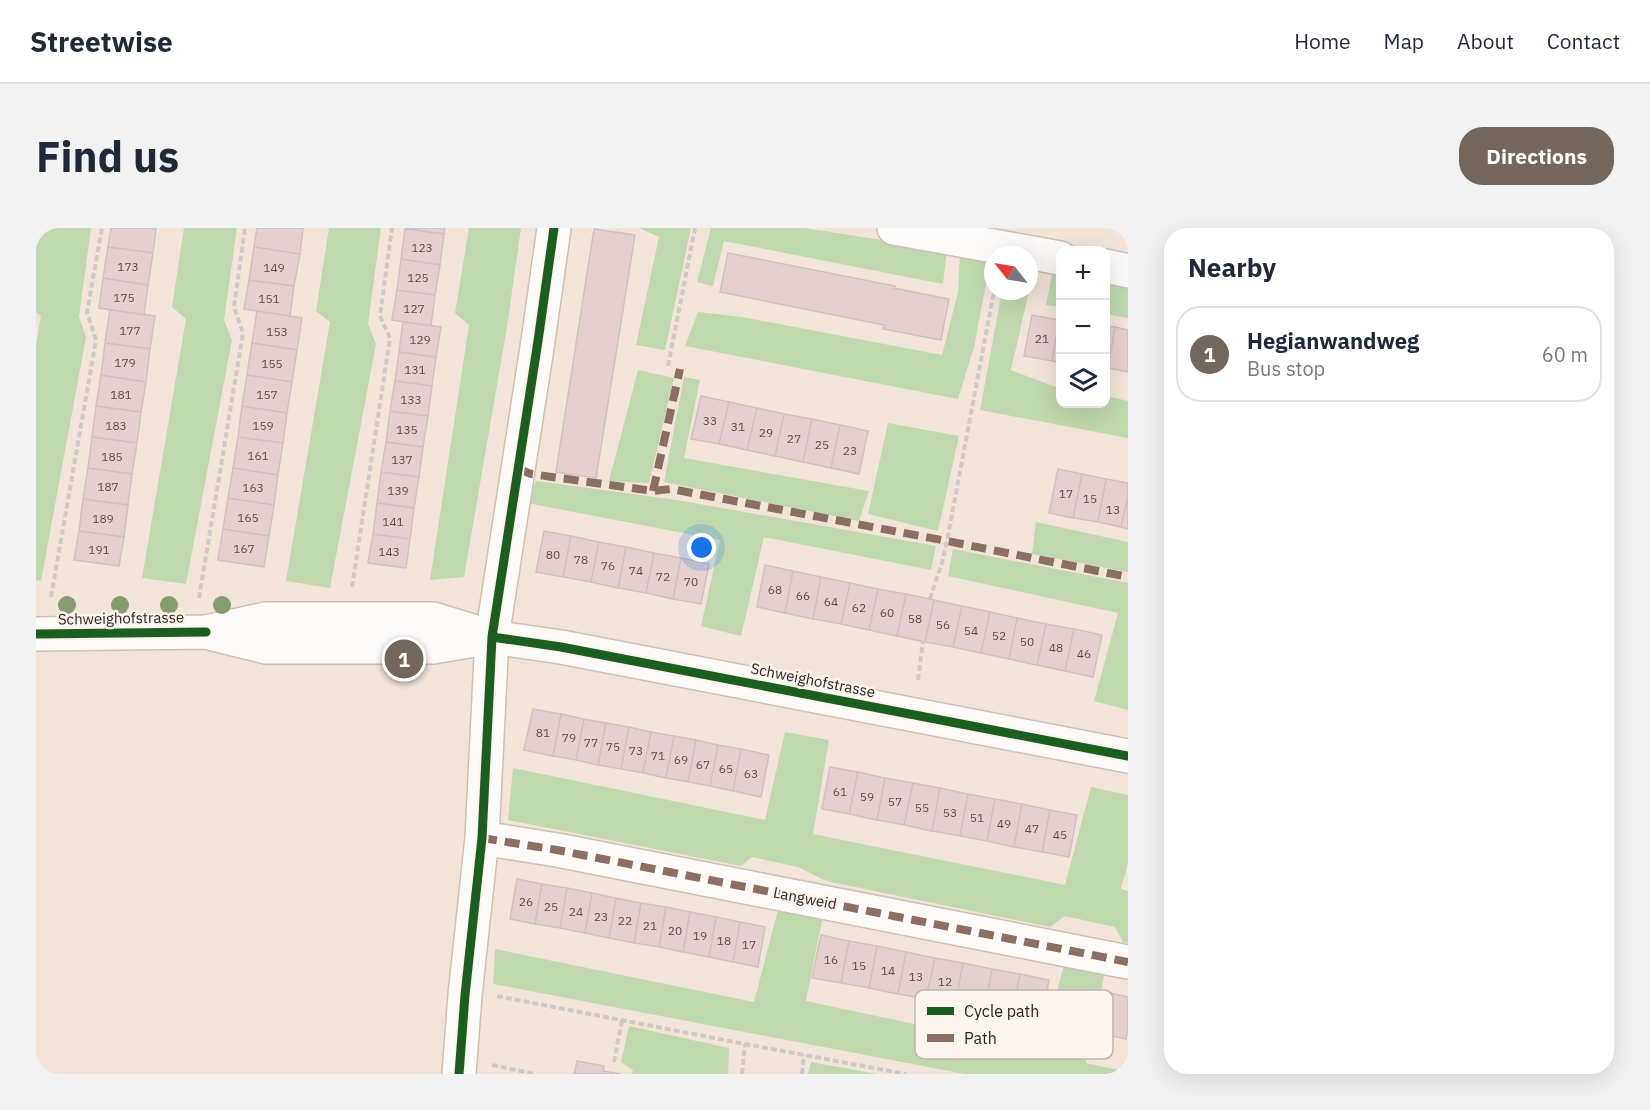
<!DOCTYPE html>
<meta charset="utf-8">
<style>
body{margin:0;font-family:"IBM Plex Sans",sans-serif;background:#f2f2f3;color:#1f2937}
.controls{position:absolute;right:18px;top:18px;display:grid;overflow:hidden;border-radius:12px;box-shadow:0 6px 24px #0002}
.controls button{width:54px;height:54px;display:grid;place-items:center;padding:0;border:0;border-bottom:2px solid #e0e1e3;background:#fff;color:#1f2937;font:30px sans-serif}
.compass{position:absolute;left:948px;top:18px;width:54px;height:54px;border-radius:50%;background:#fff;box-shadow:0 6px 24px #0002;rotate:301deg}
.you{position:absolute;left:666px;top:320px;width:21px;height:21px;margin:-15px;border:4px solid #fff;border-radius:50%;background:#1a73e8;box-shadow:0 0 0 9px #1a73e833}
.badge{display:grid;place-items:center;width:39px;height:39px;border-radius:50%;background:#73665c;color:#fff;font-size:20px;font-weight:700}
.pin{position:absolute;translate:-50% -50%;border:3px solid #fff;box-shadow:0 2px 6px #0006}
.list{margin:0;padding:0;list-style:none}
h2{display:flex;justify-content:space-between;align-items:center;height:78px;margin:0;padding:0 24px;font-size:26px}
h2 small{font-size:20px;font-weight:400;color:#747a83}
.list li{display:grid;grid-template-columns:39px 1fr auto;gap:18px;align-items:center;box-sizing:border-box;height:96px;margin:0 12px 12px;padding:0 12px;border:2px solid #e0e1e3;border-radius:24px}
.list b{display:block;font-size:22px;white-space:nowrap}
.list p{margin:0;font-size:20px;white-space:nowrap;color:#747a83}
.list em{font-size:20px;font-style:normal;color:#747a83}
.icon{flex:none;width:33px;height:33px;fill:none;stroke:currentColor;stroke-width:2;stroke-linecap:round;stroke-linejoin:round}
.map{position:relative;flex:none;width:1092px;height:846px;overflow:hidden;border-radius:24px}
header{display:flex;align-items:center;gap:36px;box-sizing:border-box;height:84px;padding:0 30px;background:#fff;border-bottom:2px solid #e0e1e3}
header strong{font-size:28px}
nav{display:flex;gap:33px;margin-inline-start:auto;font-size:21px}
.intro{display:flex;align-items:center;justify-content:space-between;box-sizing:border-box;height:144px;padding:0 36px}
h1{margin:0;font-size:42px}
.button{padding:15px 27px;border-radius:24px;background:#73665c;color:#fff;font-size:21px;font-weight:700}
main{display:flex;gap:36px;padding:0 36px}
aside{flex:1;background:#fff;border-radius:24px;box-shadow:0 6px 24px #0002}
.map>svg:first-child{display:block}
.green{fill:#c0d8ad}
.building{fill:#e5cfd1;stroke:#cec1bf;stroke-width:1.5}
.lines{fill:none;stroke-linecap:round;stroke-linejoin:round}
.street-casing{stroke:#ccc0b5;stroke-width:36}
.secondary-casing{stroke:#ccc0b5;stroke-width:36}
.path{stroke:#d0cac7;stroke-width:4;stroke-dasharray:6 3;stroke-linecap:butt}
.street{stroke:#fdfbf9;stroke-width:33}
.secondary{stroke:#fdfbf9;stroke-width:33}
.quiet{stroke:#8d6e63;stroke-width:8;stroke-dasharray:15 8;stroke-linecap:butt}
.cycleway-casing{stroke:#fbf4ef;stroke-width:13}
.cycleway{stroke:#1b5e20;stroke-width:9}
.tree{fill:#859b70}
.labels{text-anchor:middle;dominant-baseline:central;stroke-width:5;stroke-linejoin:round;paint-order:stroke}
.number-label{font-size:12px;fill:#5c4d47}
.street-label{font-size:15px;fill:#2e2219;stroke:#fbf4ef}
.key{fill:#fbf4ef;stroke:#beb5af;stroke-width:1.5}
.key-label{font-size:16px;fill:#2e2219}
</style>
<header>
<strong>Streetwise</strong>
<nav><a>Home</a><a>Map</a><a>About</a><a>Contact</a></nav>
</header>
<div class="intro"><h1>Find us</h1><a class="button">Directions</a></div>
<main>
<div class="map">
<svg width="1092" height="846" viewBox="0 0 1092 846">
<rect width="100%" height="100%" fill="#f2e4d8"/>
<path class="green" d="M3 0H55L43 89 50 109 5 353 0 352V117L5 88 0 84V18Z
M148 0H201L188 92 196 112 150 356 106 350 150 91 136 79Z
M293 0H345L332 96 340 116 294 360 250 353 294 94 280 83Z
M433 0H485L471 99 428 349 394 352 433 97 419 85Z
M603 0H655L629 122 600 117 623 9Z
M675 0H768L911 22 907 56 688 13 677 58 661 54Z
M924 26 955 30 938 119 922 171 649 118 662 84 706 89 906 127 922 64Z
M1017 42 1024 43V79L1010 77Z
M1070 51 1092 55V90L1070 86Z
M966 63H993L975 142 1017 158 1024 160V176H1070V168L1092 173V210L944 182Z
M602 142 638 150 613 255 573 253Z
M648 149 664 152 648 230 833 263 823 293 628 254Z
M852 195 923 208 902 303 832 286Z
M500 253 641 272 900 318 895 342 728 309 705 408 665 398 684 312 491 275Z
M1000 294 1092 314V344L996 326Z
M917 321 1092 355V482L1058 473 1082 385 912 348Z
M749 504 793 512 777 606 1029 657 1055 559 1092 567V635L1085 661 1092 663V715L1087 714 1079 699 1029 688 1014 699 790 653 762 639 716 629 705 638 472 592 477 540 729 592Z
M743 678 787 687 770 773 1005 823 1030 730 1070 738 1050 835 1092 844V846H929L457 756 459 721 718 774Z
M593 798 693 820 692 846H596L597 842 585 834Z
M775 834 841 846H772Z"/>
<path class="building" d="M75 0H120L117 25 72 19Z
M221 0H267L264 26 218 19Z
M369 0H409L408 6Z
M369 1 408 6 404 37 365 31Z
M558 1 599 7 560 250 520 244Z
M72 19 117 25 112 57 67 50Z
M218 19 264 26 258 58 213 52Z
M692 25 859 58 858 60 913 71 905 112 847 101 848 97 684 64Z
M365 31 404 37 399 67 361 62Z
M67 50 112 57 108 87 63 80Z
M213 52 258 58 254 88 208 81Z
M361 62 399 67 395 98 356 92Z
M74 82 119 88 114 121 69 115Z
M221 83 266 90 261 122 216 115Z
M996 87 1023 92 1016 133 988 128Z
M1023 92H1024V135L1016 133Z
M367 94 405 99 400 129 363 124Z
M1070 98 1079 99 1072 140H1070Z
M1079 99 1092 102V144L1072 140Z
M69 115 114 121 110 154 65 147Z
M216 115 261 122 256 154 211 147Z
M363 124 400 129 396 158 359 153Z
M65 147 110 154 105 184 60 178Z
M211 147 256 154 251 185 206 178Z
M359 153 396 158 392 188 354 183Z
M665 168 693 174 683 216 655 211Z
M693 174 721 180 711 222 683 216Z
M60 178 105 184 101 215 56 209Z
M206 178 251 185 247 215 202 209Z
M721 180 748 186 739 228 711 222Z
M354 183 392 188 387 219 350 214Z
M748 186 776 191 767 234 739 228Z
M776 191 804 197 795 240 767 234Z
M804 197 832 203 823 246 795 240Z
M56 209 101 215 96 246 52 240Z
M202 209 247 215 242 247 197 240Z
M350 214 387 219 383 249 345 244Z
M52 240 96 246 92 277 47 271Z
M197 240 242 247 238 277 192 270Z
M1022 241 1046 246 1037 290 1013 285Z
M345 244 383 249 378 280 341 275Z
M1046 246 1070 251 1062 294 1037 290Z
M1070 251 1092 255V268L1085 299 1062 294Z
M1092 268V301L1085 299Z
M192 270 238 277 233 308 187 301Z
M47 271 92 277 88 309 43 303Z
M341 275 378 280 374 311 337 306Z
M187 301 233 308 228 339 182 332Z
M43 303 88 309 83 338 38 332Z
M508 303 535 308 527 349 500 344Z
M337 306 374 311 370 340 332 335Z
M535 308 563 314 555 354 527 349Z
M563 314 590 319 582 360 555 354Z
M590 319 618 325 610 365 582 360Z
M618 325 645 330 637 371 610 365Z
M645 330 673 336 665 376 637 371Z
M729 337 757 343 749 385 721 379Z
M757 343 785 349 777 391 749 385Z
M785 349 814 355 805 396 777 391Z
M814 355 842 361 833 402 805 396Z
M842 361 870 366 861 408 833 402Z
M870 366 898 372 889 414 861 408Z
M898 372 926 378 917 419 889 414Z
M926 378 954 384 945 425 917 419Z
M954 384 981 390 973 431 945 425Z
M981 390 1010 396 1001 437 973 431Z
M1010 396 1038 401 1029 443 1001 437Z
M1038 401 1066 407 1057 449 1029 443Z
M497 481 525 486 517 528 488 522Z
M525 486 548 491 540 532 517 528Z
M548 491 570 495 562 537 540 532Z
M570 495 593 499 585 541 562 537Z
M593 499 615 504 607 545 585 541Z
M615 504 638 508 630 550 607 545Z
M638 508 660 512 652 554 630 550Z
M660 512 682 517 674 558 652 554Z
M682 517 705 521 697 563 674 558Z
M705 521 733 527 725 569 697 563Z
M794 539 822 544 813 586 786 581Z
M822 544 849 550 841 592 813 586Z
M849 550 877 555 868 597 841 592Z
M877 555 904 560 896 603 868 597Z
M904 560 932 566 924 608 896 603Z
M932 566 959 571 951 613 924 608Z
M959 571 986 576 978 619 951 613Z
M986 576 1014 582 1006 624 978 619Z
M1014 582 1041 587 1033 629 1006 624Z
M481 651 506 656 499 696 474 691Z
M506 656 531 660 524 700 499 696Z
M531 660 556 665 549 705 524 700Z
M556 665 580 670 573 710 549 705Z
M580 670 605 675 598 715 573 710Z
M605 675 630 679 623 719 598 715Z
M630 679 654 684 647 724 623 719Z
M654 684 680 689 673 729 647 724Z
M680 689 704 694 697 734 673 729Z
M704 694 729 699 722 739 697 734Z
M785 707 813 713 805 755 776 750Z
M813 713 841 718 833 760 805 755Z
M841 718 870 724 862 766 833 760Z
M870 724 899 730 890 771 862 766Z
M899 730 927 735 919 777 890 771Z
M927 735 956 741 948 783 919 777Z
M956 741 984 746 976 788 948 783Z
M984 746 1013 752 1005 793 976 788Z
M1070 764 1092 769V800L1090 811 1061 805Z
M541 833 568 838 567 843 584 846H538Z"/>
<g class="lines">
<defs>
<path id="street" d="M858 0 1024 30
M1070 38 1092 43
M446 610 521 622 1092 734
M423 846 429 767 446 610 456 409 502 113 518 0"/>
<path id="secondary" d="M0 406 170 404 230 391H397L456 409 525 419 1092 528
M177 406 230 419H397L450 410"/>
</defs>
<use href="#street" class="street-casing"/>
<use href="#secondary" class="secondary-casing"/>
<path class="path" d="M632 138 659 0
M316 359 354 110 344 88 356 0
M15 369 60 112 51 84 66 0
M163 370 207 105 198 79 209 0
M894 371 906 335 911 313 958 63
M882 452 887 413
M461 768 709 816 870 846
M578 834 586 792
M456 837 499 846
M706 846 709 816
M766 846 768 827"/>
<use href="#street" class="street"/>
<use href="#secondary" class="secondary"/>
<path class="quiet" d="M483 241 495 246 617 263 635 261 911 313 1092 349
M617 263 644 141
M446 610 521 622 1092 734"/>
<defs>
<path id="cycleway" d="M0 406 170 404
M456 409 525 419 1092 528
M423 846 429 767 446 610 456 409 502 113 518 0"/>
</defs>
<use href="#cycleway" class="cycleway-casing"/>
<use href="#cycleway" class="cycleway"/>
</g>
<g class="tree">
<circle cx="31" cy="377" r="9"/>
<circle cx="84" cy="377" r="9"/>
<circle cx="133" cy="377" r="9"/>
<circle cx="186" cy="377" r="9"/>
</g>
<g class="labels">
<g class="number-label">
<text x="386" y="19">123</text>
<text x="92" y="38">173</text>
<text x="238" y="39">149</text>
<text x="382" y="49">125</text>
<text x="88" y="69">175</text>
<text x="233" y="70">151</text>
<text x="378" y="80">127</text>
<text x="94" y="102">177</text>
<text x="241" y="103">153</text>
<text x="1006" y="110">21</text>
<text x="384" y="111">129</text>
<text x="89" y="134">179</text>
<text x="236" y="135">155</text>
<text x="379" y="141">131</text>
<text x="85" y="166">181</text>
<text x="231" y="166">157</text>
<text x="375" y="171">133</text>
<text x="674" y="192">33</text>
<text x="80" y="197">183</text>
<text x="227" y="197">159</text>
<text x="702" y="198">31</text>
<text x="371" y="201">135</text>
<text x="730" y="204">29</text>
<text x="758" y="210">27</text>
<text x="786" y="216">25</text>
<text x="814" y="222">23</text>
<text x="222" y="227">161</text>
<text x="76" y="228">185</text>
<text x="366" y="231">137</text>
<text x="72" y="258">187</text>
<text x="217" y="259">163</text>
<text x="362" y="262">139</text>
<text x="1030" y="265">17</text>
<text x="1054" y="270">15</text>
<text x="1077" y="281">13</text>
<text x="212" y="289">165</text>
<text x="67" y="290">189</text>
<text x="357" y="293">141</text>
<text x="208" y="320">167</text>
<text x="63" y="321">191</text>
<text x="353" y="323">143</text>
<text x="517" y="326">80</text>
<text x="545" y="331">78</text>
<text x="572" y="337">76</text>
<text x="600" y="342">74</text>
<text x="627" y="348">72</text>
<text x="655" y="353">70</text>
<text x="739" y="361">68</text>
<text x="767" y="367">66</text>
<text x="795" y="373">64</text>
<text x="823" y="379">62</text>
<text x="851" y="384">60</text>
<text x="879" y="390">58</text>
<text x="907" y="396">56</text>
<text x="935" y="402">54</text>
<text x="963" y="407">52</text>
<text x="991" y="413">50</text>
<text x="1020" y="419">48</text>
<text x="1048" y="425">46</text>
<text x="507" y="504">81</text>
<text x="533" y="509">79</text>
<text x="555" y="514">77</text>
<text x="577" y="518">75</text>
<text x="600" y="522">73</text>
<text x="622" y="527">71</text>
<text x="645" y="531">69</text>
<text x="667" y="536">67</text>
<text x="690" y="540">65</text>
<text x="715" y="545">63</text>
<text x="804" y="563">61</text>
<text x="831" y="568">59</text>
<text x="859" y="573">57</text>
<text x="886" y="579">55</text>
<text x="914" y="584">53</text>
<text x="941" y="589">51</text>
<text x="968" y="595">49</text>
<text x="996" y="600">47</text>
<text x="1024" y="606">45</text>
<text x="490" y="673">26</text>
<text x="515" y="678">25</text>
<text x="540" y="683">24</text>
<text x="565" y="688">23</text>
<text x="589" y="692">22</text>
<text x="614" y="697">21</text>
<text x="639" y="702">20</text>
<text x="664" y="707">19</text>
<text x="688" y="712">18</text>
<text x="713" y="716">17</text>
<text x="795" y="731">16</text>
<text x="823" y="737">15</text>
<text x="852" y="742">14</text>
<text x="880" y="748">13</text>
<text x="909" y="753">12</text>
</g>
<g class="street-label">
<text transform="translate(85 390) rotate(-1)">Schweighofstrasse</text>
<text transform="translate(777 452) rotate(11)">Schweighofstrasse</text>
<text transform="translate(769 670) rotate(11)">Langweid</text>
</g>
</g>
<rect x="879" y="762" width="198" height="69" rx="9" class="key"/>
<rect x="891" y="779" width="27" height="8" fill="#1b5e20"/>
<rect x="891" y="806" width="27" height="8" fill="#8d6e63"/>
<g class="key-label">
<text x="928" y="789">Cycle path</text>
<text x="928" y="816">Path</text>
</g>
</svg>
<div class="controls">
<button>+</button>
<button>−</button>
<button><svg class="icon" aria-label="layers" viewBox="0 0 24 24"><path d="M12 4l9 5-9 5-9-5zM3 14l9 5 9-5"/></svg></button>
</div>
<svg class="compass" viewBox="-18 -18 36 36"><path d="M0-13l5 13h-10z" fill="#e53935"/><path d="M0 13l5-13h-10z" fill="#747a83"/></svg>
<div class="you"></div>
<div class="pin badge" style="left:368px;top:431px">1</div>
</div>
<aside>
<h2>Nearby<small></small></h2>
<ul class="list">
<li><span class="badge">1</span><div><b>Hegianwandweg</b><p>Bus stop</p></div><em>60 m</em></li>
</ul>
</aside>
</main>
